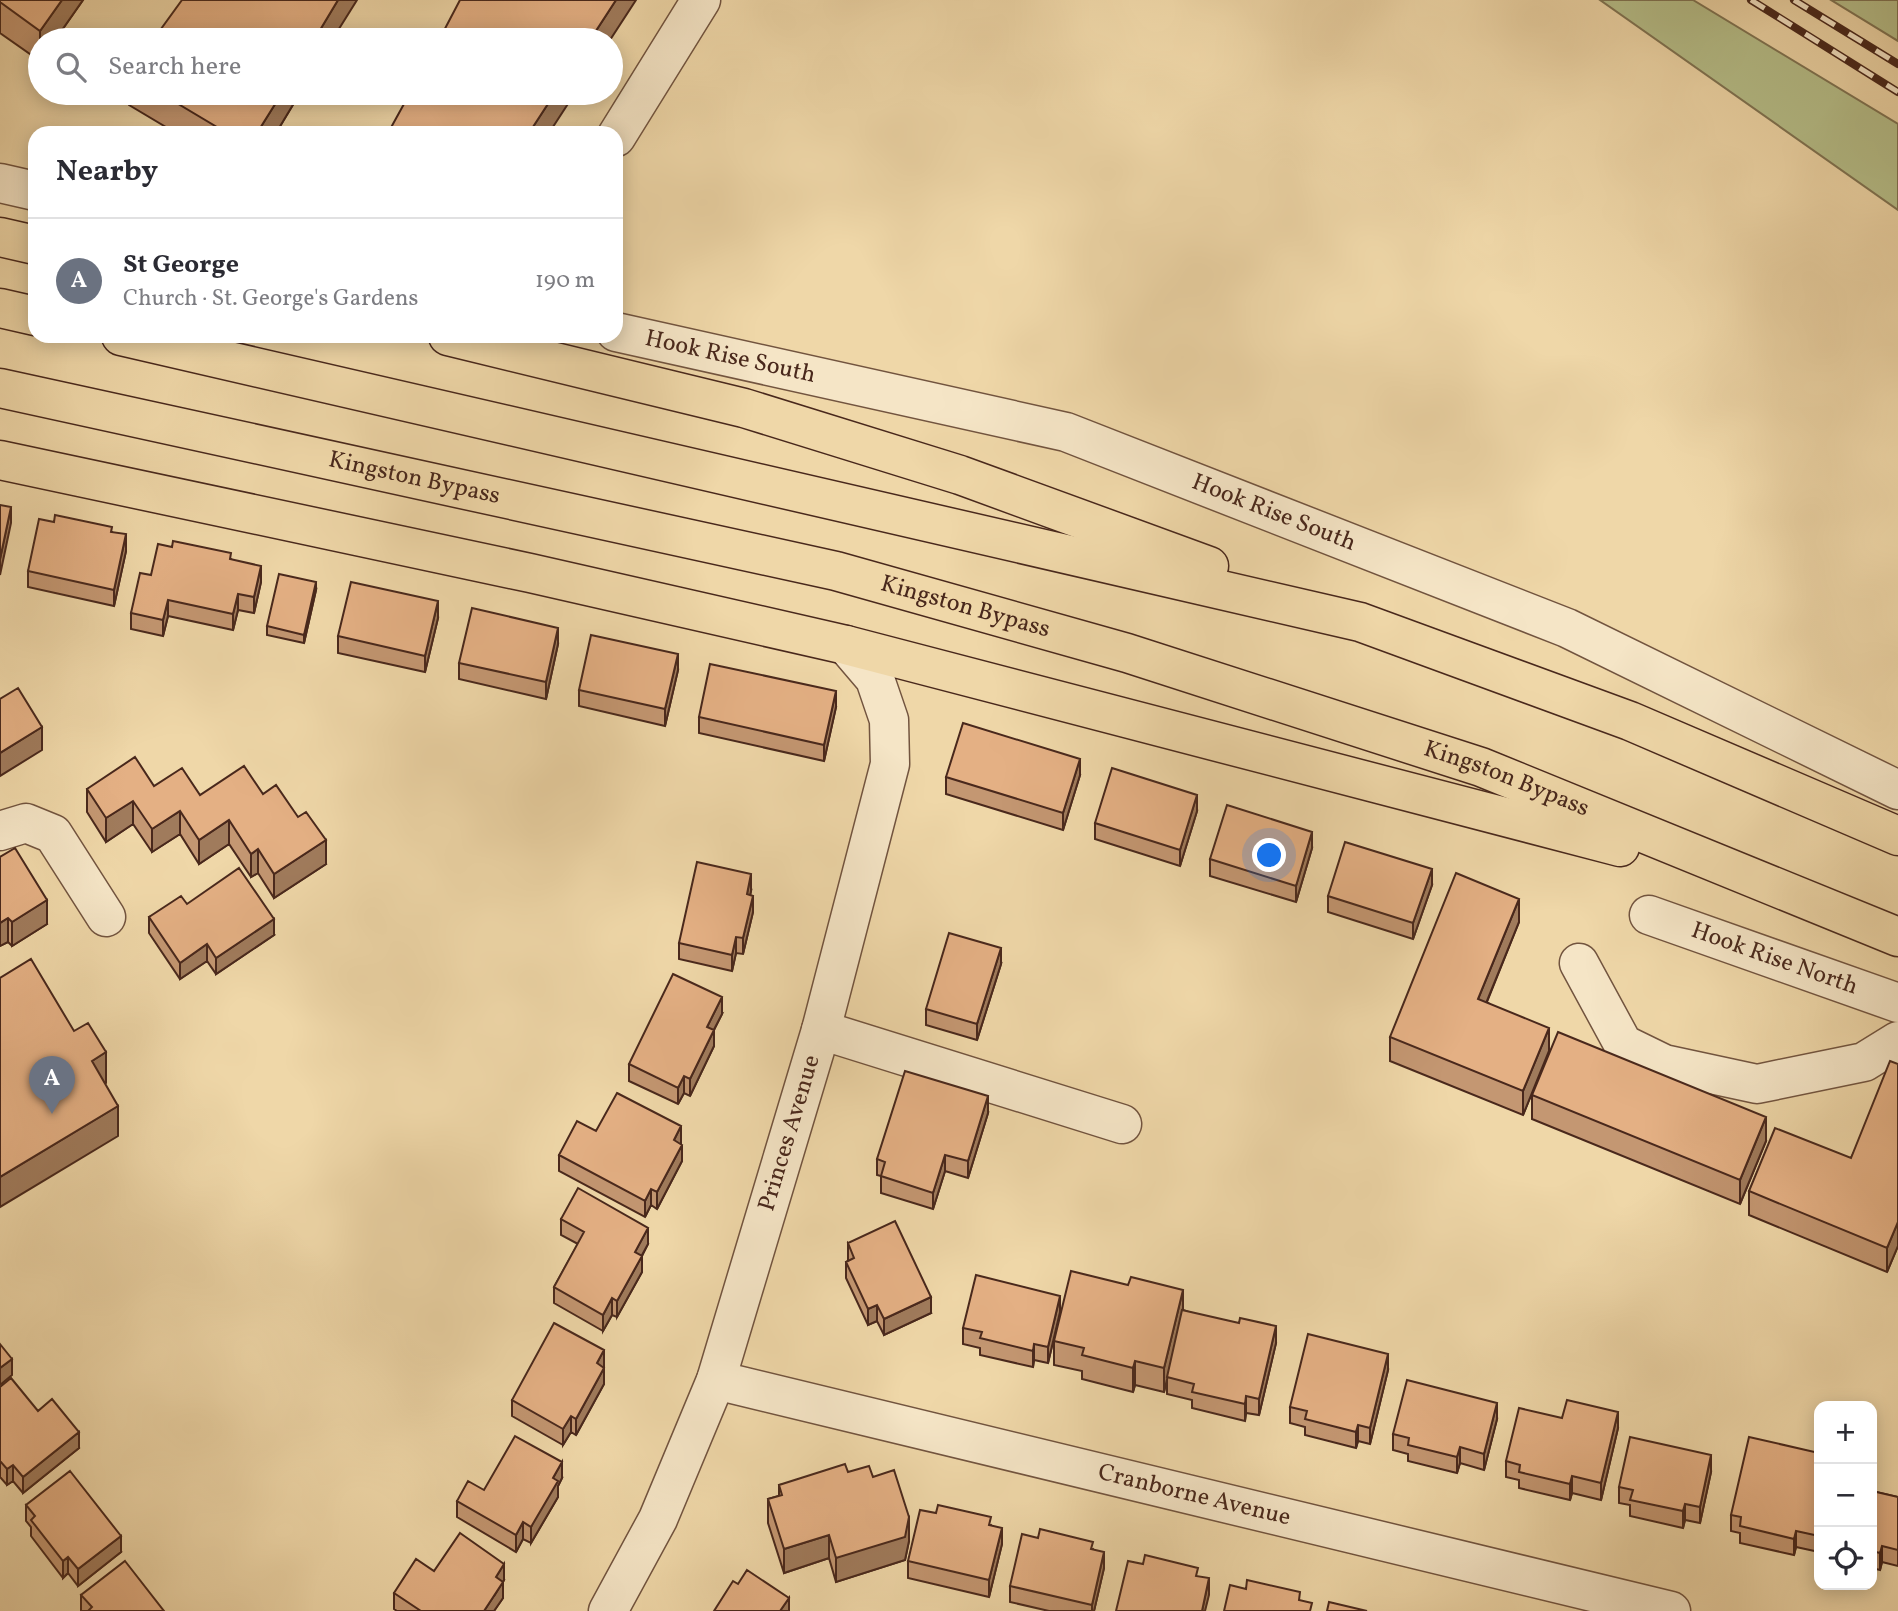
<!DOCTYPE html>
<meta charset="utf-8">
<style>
body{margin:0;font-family:Vollkorn,serif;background:#f2f2f3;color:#2b2b33}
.controls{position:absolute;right:21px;bottom:21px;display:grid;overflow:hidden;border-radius:14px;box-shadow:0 4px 18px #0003}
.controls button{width:63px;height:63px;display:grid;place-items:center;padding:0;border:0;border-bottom:2px solid #e1e1e2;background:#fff;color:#2b2b33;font:35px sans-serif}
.you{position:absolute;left:1270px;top:856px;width:24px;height:24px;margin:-18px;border:5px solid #fff;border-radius:50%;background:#1a73e8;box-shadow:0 0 0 10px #1a73e833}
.badge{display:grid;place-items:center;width:46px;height:46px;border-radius:50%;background:#8f2418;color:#fff;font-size:23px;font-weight:700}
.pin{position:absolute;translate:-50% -58px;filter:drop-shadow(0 2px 4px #0008)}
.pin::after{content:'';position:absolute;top:37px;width:24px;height:21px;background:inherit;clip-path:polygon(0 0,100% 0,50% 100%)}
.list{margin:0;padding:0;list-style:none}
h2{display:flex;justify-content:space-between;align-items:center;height:91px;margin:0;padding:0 28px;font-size:30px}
h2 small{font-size:23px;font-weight:400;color:#7c7c81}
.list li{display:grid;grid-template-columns:46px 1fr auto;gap:21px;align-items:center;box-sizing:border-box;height:126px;padding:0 28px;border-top:2px solid #e1e1e2}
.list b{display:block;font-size:26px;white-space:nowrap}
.list p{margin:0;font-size:23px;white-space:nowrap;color:#7c7c81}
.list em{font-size:23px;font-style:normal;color:#7c7c81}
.icon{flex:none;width:38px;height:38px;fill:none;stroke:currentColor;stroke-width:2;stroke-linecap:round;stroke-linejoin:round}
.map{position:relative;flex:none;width:1898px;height:1611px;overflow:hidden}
.search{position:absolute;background:#fff;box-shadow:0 4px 18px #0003;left:28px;top:28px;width:595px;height:77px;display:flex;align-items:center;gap:18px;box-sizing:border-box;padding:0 24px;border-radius:38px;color:#7c7c81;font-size:26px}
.panel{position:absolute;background:#fff;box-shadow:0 4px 18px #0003;left:28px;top:126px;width:595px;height:217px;border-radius:21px}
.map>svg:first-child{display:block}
.green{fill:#b6bf8a;stroke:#807453;stroke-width:2}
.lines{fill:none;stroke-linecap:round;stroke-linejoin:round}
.minor-casing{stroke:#72543f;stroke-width:41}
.highway-casing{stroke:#49281c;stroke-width:41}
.minor{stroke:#f5e5c6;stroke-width:38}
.highway{stroke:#efd7a8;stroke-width:38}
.rail-casing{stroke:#49281c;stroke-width:8}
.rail{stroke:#f5e5c6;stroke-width:5;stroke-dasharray:16;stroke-linecap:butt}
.wall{fill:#c49772;stroke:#49281c;stroke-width:2}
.shaded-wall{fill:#a07b5c;stroke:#49281c;stroke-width:2}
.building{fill:#e4b084;stroke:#49281c;stroke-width:2}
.labels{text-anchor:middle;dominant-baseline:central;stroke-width:5;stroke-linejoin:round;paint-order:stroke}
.street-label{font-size:24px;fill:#49281c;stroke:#f5e5c6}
</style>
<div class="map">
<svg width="1898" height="1611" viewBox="0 0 1898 1611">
<rect width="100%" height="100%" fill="#efd7a8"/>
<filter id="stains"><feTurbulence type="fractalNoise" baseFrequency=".00286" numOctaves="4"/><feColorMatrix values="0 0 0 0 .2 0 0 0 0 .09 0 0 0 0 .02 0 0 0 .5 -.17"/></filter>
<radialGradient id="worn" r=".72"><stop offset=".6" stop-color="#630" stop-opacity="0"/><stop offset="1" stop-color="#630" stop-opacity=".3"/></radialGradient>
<path class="green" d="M1600 0H1693L1898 124V210Z
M1831 0H1898V41Z"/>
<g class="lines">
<defs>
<g id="minor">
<path d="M616 137 701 0"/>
<path d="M0 183 35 191"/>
<path id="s1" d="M616 332 1066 432 1567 628 1898 790"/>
<path d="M0 831 26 823 53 834 106 917"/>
<path id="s2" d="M1649 915 1898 1003"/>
<path d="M1579 963 1623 1044 1664 1064 1757 1084 1864 1062 1898 1041"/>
<path d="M821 1030 1122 1124"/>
<path id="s3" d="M716 1380 1671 1611"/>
<path id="s4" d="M608 1611 658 1519 716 1380 821 1030 890 764 889 720 875 679 846 645"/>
</g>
<g id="highway">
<path d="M0 237 35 245"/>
<path d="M0 308 35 316"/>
<path d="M121 336 1360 622 1630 721 1898 836"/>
<path d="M448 336 744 408 960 475 1209 566"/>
<path id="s5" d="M0 388 836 571 1127 653 1481 767 1898 937"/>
<path d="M0 460 530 573 846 645 1620 847"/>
</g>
</defs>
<use href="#minor" class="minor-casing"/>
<use href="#highway" class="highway-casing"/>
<use href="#minor" class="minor"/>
<use href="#highway" class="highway"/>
<defs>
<path id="rail" d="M1751 0 1898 92
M1794 0 1898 64"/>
</defs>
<use href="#rail" class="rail-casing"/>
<use href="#rail" class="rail"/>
</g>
<path class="wall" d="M0 0H83L55 40H40V61L0 33Z
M129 93H300L276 133H176L129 105Z
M54 522 112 532 126 551 114 606 28 587V571Z
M231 559 261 582 254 613 238 610 233 630 168 616 163 636 131 629V613L151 575Z
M316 590 304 643 267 635V626Z
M438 618 425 672 338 653V636Z
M558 644 546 699 459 679V663Z
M678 670 665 726 579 706V690Z
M836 707 824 761 699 733V717Z
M1080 775 1063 830 946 794V777Z
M154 786 200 795 263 794 326 864 274 898 258 873 251 877 229 844 199 864 180 834 152 852 133 824 106 842 87 812V789Z
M1197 811 1180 866 1095 839V823Z
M1312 848 1296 902 1210 876V859Z
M0 857 47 924 12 946 8 942 0 946Z
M1432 885 1413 939 1328 912V896Z
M751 891 750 895 753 912 743 954 736 953 732 971 679 959V943Z
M187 904 274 935 216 974 207 961 180 979 149 933V917Z
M1519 922 1487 1002 1549 1051 1523 1115 1390 1061V1037Z
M1001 964 977 1040 926 1025V1009Z
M722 1014 714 1030V1046L690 1096 684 1093 678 1104 629 1081V1064Z
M1898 1064V1246L1887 1272 1749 1215V1191L1851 1158Z
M1532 1095 1766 1141 1740 1204 1532 1119Z
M988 1113 968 1178 945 1171 933 1209 881 1193V1176L877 1175V1159Z
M596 1131 681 1143 682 1161 657 1209 651 1205 645 1217 559 1171V1155Z
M561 1219 648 1244 642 1256V1272L617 1317 612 1315 603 1331 554 1303V1287L578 1244 561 1235Z
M848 1243 931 1313 884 1335 877 1321 868 1325 846 1278V1262L848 1261Z
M1183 1310 1276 1343 1259 1415 1246 1413 1245 1421 1192 1408V1400L1167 1394V1379L1164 1392 1135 1385 1133 1392 1082 1379V1371L1054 1365V1341Z
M1060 1312 1048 1363 1034 1360 1033 1367 980 1355V1348L963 1344V1328Z
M604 1367V1384L576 1435 571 1432 563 1445 512 1416V1400Z
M1388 1370 1370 1444 1358 1441 1356 1448 1305 1435V1427L1290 1423V1407Z
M0 1387 38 1411 79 1448 23 1493 13 1481 7 1485 0 1477Z
M1562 1418 1618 1428 1601 1500 1572 1493 1570 1500 1519 1488V1480L1506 1477V1461Z
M1497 1419 1484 1470 1460 1463 1457 1473 1408 1461V1454L1393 1450V1434Z
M1819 1453V1552L1796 1547 1794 1555 1740 1543V1533L1731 1531V1515Z
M848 1472 873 1477 909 1541 905 1560 836 1582 829 1558 784 1573 768 1523V1499L779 1496V1485Z
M1711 1472 1700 1523 1685 1520 1683 1528 1630 1516V1505L1619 1503V1487Z
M562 1478 558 1486V1497L531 1543 523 1539 516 1552 457 1517V1501L484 1490Z
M1872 1491 1898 1497V1566L1882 1562 1880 1570 1872 1568Z
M26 1505 121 1552 78 1586 68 1573 63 1578 31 1536V1527L26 1521Z
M991 1525 1002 1544 989 1597 908 1578V1561Z
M1093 1549 1104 1568 1094 1611H1049L1010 1602V1586Z
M434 1571 504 1580 503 1582V1598L494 1611H397L394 1609V1593Z
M81 1595 164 1611H81Z"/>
<path class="shaded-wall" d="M62 0H83L55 40H40V31Z
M338 0H357L332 40H314Z
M616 0H636L610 40H590Z
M282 93H300L276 133H257Z
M555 93H575L549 133H529Z
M11 507V523L0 575V559Z
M126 534V551L114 606V590Z
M261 566V582L254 613V597Z
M316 582V590L304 643V635Z
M238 594V610L233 630V614Z
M168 600V616L163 636V620Z
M438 601V618L425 672V656Z
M558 628V644L546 699V682Z
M678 654V670L665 726V709Z
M836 691V707L824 761V745Z
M42 727V750L0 776V753Z
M1080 759V775L1063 830V813Z
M1197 795V811L1180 866V850Z
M133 801V824L106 842V818Z
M180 811V834L152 852V829Z
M229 820V844L199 864V840Z
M1312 832V848L1296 902V886Z
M326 840V864L274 898V874Z
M258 849V873L251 877V854Z
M1432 869V885L1413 939V923Z
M751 874V891L747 911V894Z
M753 896V912L743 954V938Z
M1519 899V922L1478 1023V999Z
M47 900V924L12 946V922Z
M8 918V942L0 946V923Z
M274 919V935L216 974V958Z
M736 937V953L732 971V955Z
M207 944V961L180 979V963Z
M1001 948V964L977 1040V1024Z
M722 997V1014L707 1043V1027Z
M1549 1028V1051L1523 1115V1091Z
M714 1030V1046L690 1096V1079Z
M106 1052V1083L92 1091V1061Z
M684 1076V1093L678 1104V1088Z
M988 1096V1113L968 1178V1161Z
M118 1106V1136L0 1207V1177Z
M1766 1117V1141L1740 1204V1180Z
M681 1126V1143L674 1157V1140Z
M682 1145V1161L657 1209V1192Z
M945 1155V1171L933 1209V1193Z
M651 1189V1205L645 1217V1201Z
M1898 1222V1246L1887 1272V1248Z
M648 1228V1244L635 1268V1252Z
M642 1256V1272L617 1317V1301Z
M1183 1290V1313L1164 1392V1368Z
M1060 1296V1312L1048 1363V1347Z
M931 1297V1313L884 1335V1319Z
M612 1298V1315L603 1331V1315Z
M877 1305V1321L868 1325V1309Z
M1276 1326V1343L1259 1415V1399Z
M1034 1344V1360L1033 1367V1351Z
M604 1350V1367L597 1380V1363Z
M1388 1354V1370L1370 1444V1428Z
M12 1359V1375L0 1385V1368Z
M1135 1361V1385L1133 1392V1368Z
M604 1368V1384L576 1435V1419Z
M1246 1396V1413L1245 1421V1404Z
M1497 1403V1419L1484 1470V1454Z
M1618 1412V1428L1601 1500V1483Z
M571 1416V1432L563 1445V1429Z
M1358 1425V1441L1356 1448V1432Z
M79 1432V1448L23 1493V1477Z
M1460 1447V1463L1457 1473V1457Z
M1711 1455V1472L1700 1523V1507Z
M562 1462V1478L558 1486V1497L531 1543V1527L553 1478Z
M13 1465V1481L7 1485V1469Z
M1572 1476V1493L1570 1500V1484Z
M1685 1504V1520L1683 1528V1511Z
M909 1517V1541L905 1560 836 1582V1558Z
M523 1522V1539L516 1552V1535Z
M1002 1528V1544L989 1597V1580Z
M1796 1531V1547L1794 1555V1539Z
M829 1535V1558L784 1573V1549Z
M121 1536V1552L78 1586V1569Z
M1882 1546V1562L1880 1570V1553Z
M1104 1552V1568L1094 1611H1092V1605Z
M68 1557V1573L63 1578V1561Z
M504 1564V1580L496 1593V1577Z
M1209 1578V1595L1205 1611H1202Z
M503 1582V1598L494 1611H484Z
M789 1598V1611H780Z"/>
<path class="building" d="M0 0H62L40 31 0 2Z
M182 0H338L314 40H153Z
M460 0H616L590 40H439Z
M160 93H282L257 133H227Z
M410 93H555L529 133H388Z
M0 505 11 507 0 559Z
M55 515 112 527 111 532 126 534 114 590 28 571 39 519 54 522Z
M173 541 231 553 230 559 261 566 254 597 238 594 233 614 168 600 163 620 131 613 140 573 151 575 158 544 172 547Z
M279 574 316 582 304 635 267 626Z
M351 582 438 601 425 656 338 636Z
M472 608 558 628 546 682 459 663Z
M591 635 678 654 665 709 579 690Z
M710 664 836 691 824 745 699 717Z
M18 688 42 727 0 753V699Z
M963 723 1080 759 1063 813 946 777Z
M135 757 154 786 182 768 200 795 244 766 263 794 276 785 298 817 306 812 326 840 274 874 258 849 251 854 229 820 199 840 180 811 152 829 133 801 106 818 87 789Z
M1112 768 1197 795 1180 850 1095 823Z
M1227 805 1312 832 1296 886 1210 859Z
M1345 842 1432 869 1413 923 1328 896Z
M15 848 47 900 12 922 8 918 0 923V857Z
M697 862 751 874 747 894 753 896 743 938 736 937 732 955 679 943Z
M239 868 274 919 216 958 207 944 180 963 149 917 181 896 187 904Z
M1456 873 1519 899 1478 999 1549 1028 1523 1091 1390 1037Z
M949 933 1001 948 977 1024 926 1009Z
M31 959 74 1031 88 1023 106 1052 92 1061 118 1106 0 1177V978Z
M673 974 722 997 707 1027 714 1030 690 1079 684 1076 678 1088 629 1064Z
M1558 1032 1766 1117 1740 1180 1532 1095Z
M1890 1061 1898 1064V1222L1887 1248 1749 1191 1775 1128 1851 1158Z
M905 1071 988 1096 968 1161 945 1155 933 1193 881 1176 885 1162 877 1159Z
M617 1093 681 1126 674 1140 682 1145 657 1192 651 1189 645 1201 559 1155 577 1121 596 1131Z
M578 1188 648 1228 635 1252 642 1256 617 1301 612 1298 603 1315 554 1287 584 1232 561 1219Z
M895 1221 931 1297 884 1319 877 1305 868 1309 846 1262 854 1258 848 1243Z
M1071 1271 1128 1285 1131 1277 1183 1290 1164 1368 1135 1361 1133 1368 1082 1355 1084 1348 1054 1341Z
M976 1275 1060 1296 1048 1347 1034 1344 1033 1351 980 1338 982 1332 963 1328Z
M1182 1310 1239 1323 1240 1318 1276 1326 1259 1399 1246 1396 1245 1404 1192 1392 1194 1384 1167 1377Z
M554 1323 604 1350 597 1363 604 1368 576 1419 571 1416 563 1429 512 1400Z
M1308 1334 1388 1354 1370 1428 1358 1425 1356 1432 1305 1419 1307 1411 1290 1407Z
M0 1344 12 1359 0 1368Z
M11 1378 38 1411 52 1399 79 1432 23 1477 13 1465 7 1469 0 1461V1387Z
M1407 1380 1497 1403 1484 1454 1460 1447 1457 1457 1408 1445 1409 1438 1393 1434Z
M1567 1400 1618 1412 1601 1483 1572 1476 1570 1484 1519 1472 1520 1465 1506 1461 1519 1408 1562 1418Z
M515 1436 562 1462 553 1478 558 1481 531 1527 523 1522 516 1535 457 1501 468 1481 484 1490Z
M1630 1437 1711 1455 1700 1507 1685 1504 1683 1511 1630 1500 1633 1490 1619 1487Z
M1749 1437 1819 1453V1536L1796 1531 1794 1539 1740 1526 1741 1517 1731 1515Z
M845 1464 848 1472 869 1466 873 1477 894 1470 909 1517 905 1537 836 1558 829 1535 784 1549 768 1499 782 1495 779 1485Z
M70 1471 121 1536 78 1569 68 1557 63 1561 31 1520 35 1516 26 1505Z
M1872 1491 1898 1497V1550L1882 1546 1880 1553 1872 1551Z
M938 1505 991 1517 989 1525 1002 1528 989 1580 908 1561 920 1510 936 1513Z
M1040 1529 1093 1542 1091 1549 1104 1552 1092 1605 1010 1586 1022 1534 1038 1538Z
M460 1533 504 1564 496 1577 503 1582 484 1611H421L394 1593 416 1559 434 1571Z
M1145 1555 1198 1568 1196 1576 1209 1578 1202 1611H1116L1128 1561 1143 1564Z
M125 1561 164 1611H88L92 1607 81 1595Z
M747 1570 789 1598 780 1611H714L733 1581 738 1584Z
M1247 1580 1300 1592 1299 1600 1312 1603 1310 1611H1224L1230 1585 1246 1589Z
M1329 1602 1367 1611H1327Z"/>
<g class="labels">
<g class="street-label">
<text stroke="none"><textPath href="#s1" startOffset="117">Hook Rise South</textPath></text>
<text stroke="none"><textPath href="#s5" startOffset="424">Kingston Bypass</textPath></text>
<text stroke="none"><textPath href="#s1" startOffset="684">Hook Rise South</textPath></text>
<text stroke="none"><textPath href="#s5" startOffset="990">Kingston Bypass</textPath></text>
<text stroke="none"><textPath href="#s5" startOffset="1558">Kingston Bypass</textPath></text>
<text stroke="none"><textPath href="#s2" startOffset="133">Hook Rise North</textPath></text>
<text stroke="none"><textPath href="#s4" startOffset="513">Princes Avenue</textPath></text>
<text stroke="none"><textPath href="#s3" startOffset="492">Cranborne Avenue</textPath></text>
</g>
</g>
<rect width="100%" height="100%" filter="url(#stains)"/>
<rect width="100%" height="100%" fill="url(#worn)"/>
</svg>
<div class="controls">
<button>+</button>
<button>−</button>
<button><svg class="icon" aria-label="locate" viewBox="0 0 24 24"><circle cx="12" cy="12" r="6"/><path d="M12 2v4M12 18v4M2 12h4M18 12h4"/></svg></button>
</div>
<div class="you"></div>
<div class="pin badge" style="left:52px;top:1114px;background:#6b7280">A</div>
<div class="search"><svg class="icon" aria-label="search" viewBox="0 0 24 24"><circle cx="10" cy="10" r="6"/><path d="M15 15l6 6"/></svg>Search here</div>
<section class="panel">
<h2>Nearby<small></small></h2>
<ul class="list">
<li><span class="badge" style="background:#6b7280">A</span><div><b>St George</b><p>Church · St. George's Gardens</p></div><em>190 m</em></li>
</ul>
</section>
</div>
